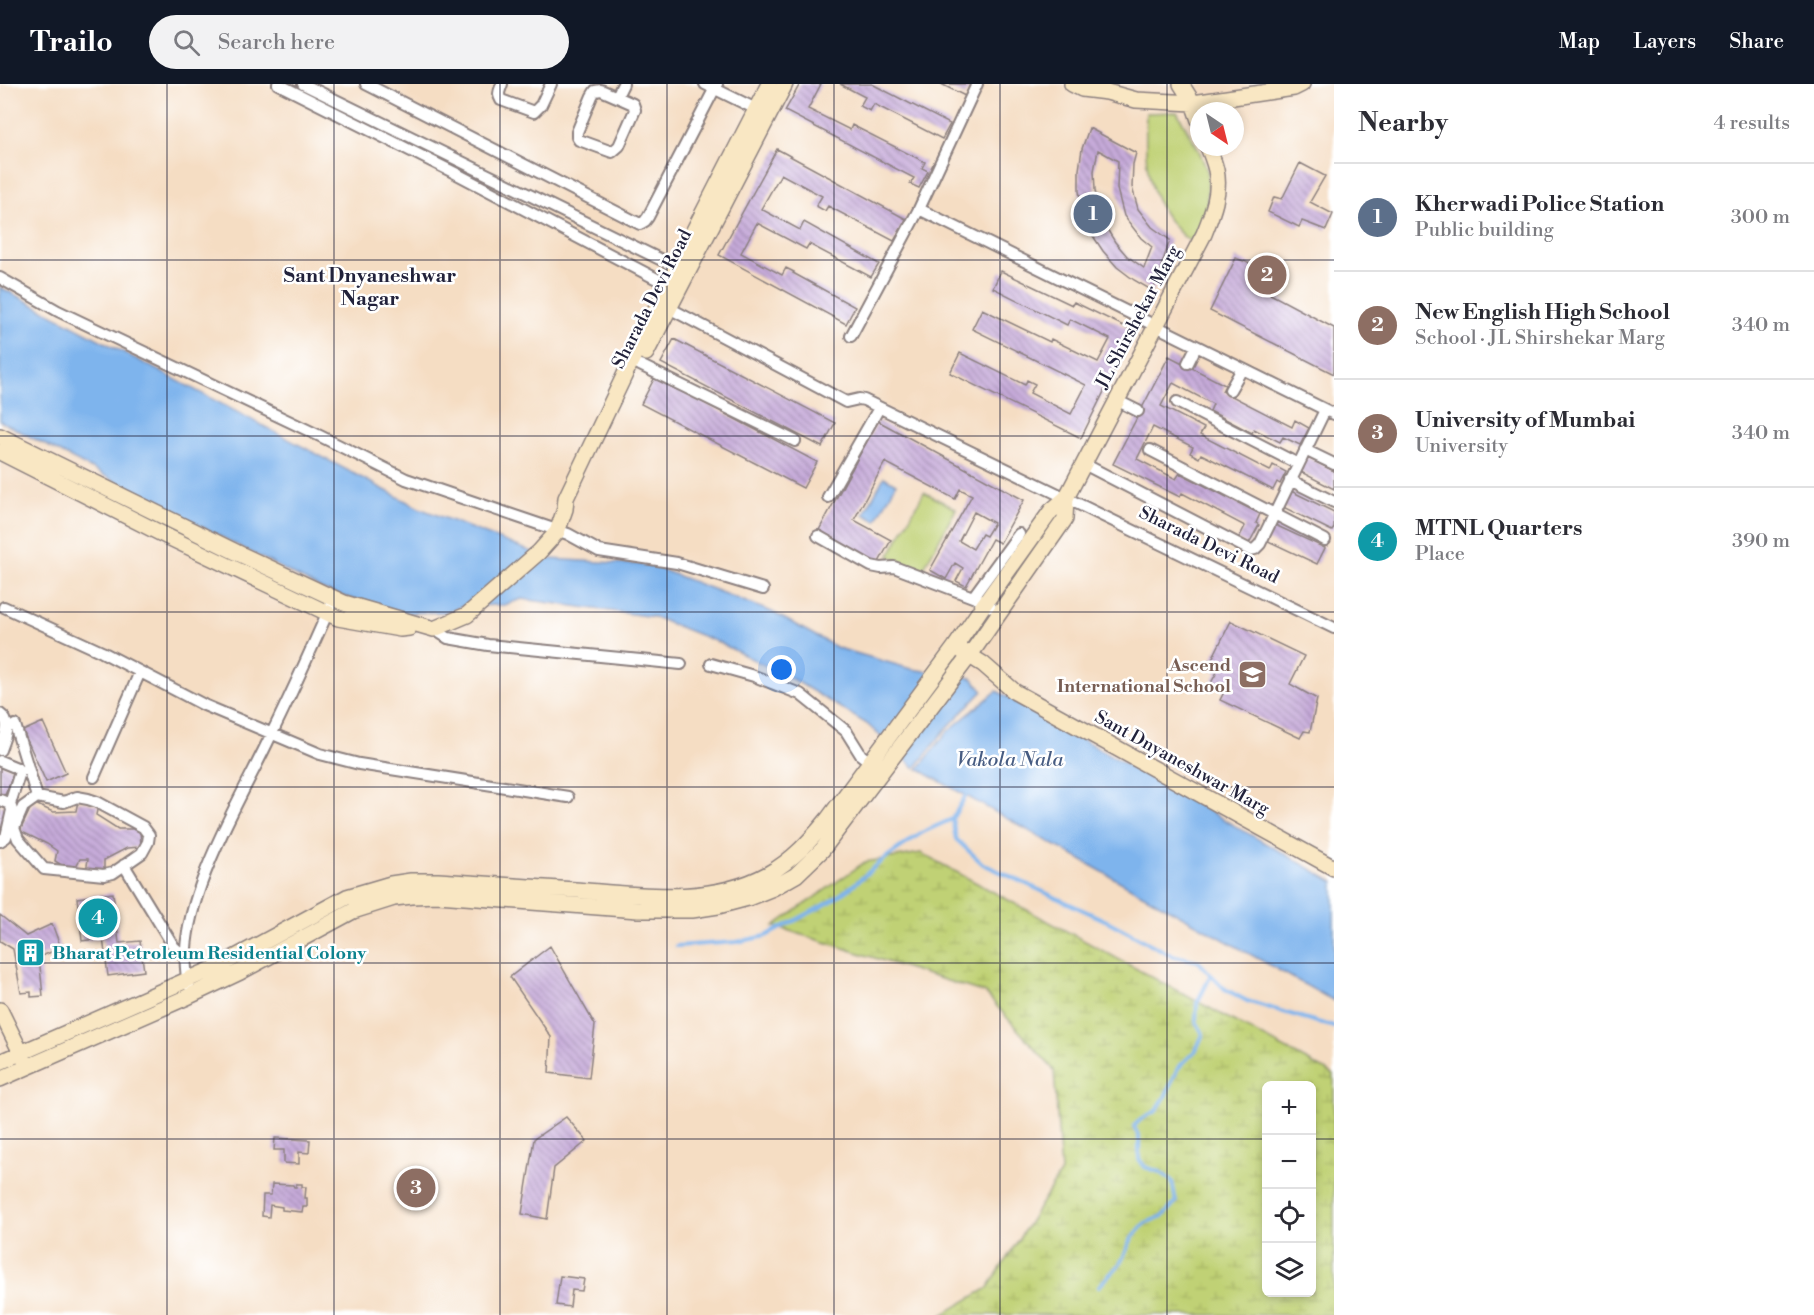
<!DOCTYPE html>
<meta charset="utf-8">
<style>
body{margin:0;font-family:"Libre Bodoni",serif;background:#f2f2f3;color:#2b2b33}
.controls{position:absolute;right:18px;bottom:18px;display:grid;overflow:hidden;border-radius:9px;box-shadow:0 3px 9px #0003}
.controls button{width:54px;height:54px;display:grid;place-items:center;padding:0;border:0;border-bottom:2px solid #e1e1e2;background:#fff;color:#2b2b33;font:30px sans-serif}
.compass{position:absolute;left:1190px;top:18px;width:54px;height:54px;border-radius:50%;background:#fff;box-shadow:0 3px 9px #0003;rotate:145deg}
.you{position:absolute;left:782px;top:586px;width:21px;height:21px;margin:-15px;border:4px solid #fff;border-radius:50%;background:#1a73e8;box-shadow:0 0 0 9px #1a73e833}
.badge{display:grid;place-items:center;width:39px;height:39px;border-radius:50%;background:#111827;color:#fff;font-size:20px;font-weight:700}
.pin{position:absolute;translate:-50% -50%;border:3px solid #fff;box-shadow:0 2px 6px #0006}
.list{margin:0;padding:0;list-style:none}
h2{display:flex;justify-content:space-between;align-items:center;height:78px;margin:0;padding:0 24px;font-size:26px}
h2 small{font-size:20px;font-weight:400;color:#7c7c81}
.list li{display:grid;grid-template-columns:39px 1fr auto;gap:18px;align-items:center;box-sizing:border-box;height:108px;padding:0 24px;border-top:2px solid #e1e1e2}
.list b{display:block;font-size:22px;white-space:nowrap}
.list p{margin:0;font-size:20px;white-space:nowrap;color:#7c7c81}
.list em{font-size:20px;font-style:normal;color:#7c7c81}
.icon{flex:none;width:33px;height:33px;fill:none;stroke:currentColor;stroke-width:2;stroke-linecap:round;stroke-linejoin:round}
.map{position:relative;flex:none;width:1334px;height:1231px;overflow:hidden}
header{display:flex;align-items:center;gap:36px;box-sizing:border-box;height:84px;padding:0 30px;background:#111827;color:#fff}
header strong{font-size:28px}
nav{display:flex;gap:33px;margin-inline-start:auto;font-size:21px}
.search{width:420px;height:54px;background:#f2f2f3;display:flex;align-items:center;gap:15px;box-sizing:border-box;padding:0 21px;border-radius:33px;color:#7c7c81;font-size:22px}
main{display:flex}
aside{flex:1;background:#fff}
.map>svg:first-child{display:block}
.wetland{fill:url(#wetland-marsh);stroke:#717a58;stroke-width:1.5;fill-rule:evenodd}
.park{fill:#c0d174;stroke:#717a58;stroke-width:1.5}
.water{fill:#7eb4ed;stroke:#506b94;stroke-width:1.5}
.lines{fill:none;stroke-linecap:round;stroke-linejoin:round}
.stream{stroke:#7eb4ed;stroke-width:4}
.building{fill:url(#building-back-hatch);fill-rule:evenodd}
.street-casing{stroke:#8c807f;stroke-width:14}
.secondary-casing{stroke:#8c807f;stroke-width:18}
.street{stroke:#fff;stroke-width:10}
.secondary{stroke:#f9e7c3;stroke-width:15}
.grid{fill:none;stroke:#22223b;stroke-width:1.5;stroke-opacity:0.55}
.labels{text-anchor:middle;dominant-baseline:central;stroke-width:5;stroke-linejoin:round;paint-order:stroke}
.street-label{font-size:18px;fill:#22223b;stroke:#fff}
.education-label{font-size:18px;font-weight:bold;fill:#785e54;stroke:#fff;text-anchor:end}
.culture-label{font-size:18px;font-weight:bold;fill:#0d838f;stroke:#fff;text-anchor:start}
.neighbourhood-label{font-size:20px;font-weight:bold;fill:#22223b;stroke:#fff}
.water-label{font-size:20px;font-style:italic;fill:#475c82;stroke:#fff}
</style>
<header>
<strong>Trailo</strong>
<div class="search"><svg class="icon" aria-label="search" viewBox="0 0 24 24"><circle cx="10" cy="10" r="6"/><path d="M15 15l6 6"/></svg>Search here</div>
<nav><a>Map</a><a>Layers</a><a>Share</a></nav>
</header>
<main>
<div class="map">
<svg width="1334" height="1231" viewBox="0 0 1334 1231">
<defs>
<pattern id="wetland-marsh" width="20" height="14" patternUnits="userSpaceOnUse" patternTransform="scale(1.5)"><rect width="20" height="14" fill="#c0d174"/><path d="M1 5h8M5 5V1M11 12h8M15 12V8" fill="none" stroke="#a5b365"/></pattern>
<pattern id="building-back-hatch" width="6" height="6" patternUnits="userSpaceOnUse" patternTransform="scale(1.5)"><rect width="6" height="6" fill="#c6aad9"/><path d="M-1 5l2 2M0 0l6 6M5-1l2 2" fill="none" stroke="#a08ab1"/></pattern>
</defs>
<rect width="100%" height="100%" fill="#fff"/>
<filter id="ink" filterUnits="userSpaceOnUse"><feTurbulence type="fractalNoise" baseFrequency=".0167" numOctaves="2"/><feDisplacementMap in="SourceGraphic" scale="12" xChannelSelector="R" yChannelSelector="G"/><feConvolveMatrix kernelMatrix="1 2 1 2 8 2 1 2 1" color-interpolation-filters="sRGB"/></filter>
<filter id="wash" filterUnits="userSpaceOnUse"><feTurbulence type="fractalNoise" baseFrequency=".008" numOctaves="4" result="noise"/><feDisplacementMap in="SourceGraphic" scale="24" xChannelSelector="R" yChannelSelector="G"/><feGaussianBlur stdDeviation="1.35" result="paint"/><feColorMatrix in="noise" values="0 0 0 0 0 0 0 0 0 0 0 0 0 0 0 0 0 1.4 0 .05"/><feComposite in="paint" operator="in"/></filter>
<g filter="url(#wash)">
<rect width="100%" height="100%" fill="#f5ddc3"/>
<path class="wetland" d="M921 769 1334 991V1231H942L988 1204 1061 1088 1054 986 985 909 774 842 865 778ZM1266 1002H1312V1208H1266Z"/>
<path class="park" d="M1177 28 1198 64 1208 89 1207 128 1192 159C1180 151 1172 141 1164 129 1144 96 1145 66 1146 29Z
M924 408 956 425 921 489 889 472Z"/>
<path class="water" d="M0 203 419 424 550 475 650 481 772 528 838 564 911 585 972 594 983 607 945 646 915 684 867 640 796 597 720 559 654 533 522 515 504 521 463 522 447 528 396 529 323 506 0 337Z
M884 393 896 400 876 437 864 430Z
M997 607 1334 798V917L918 685 948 647Z"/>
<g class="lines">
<path class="stream" d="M965 713 952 735 956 755 983 780 1109 838 1171 871 1198 877 1211 891 1197 919 1196 937 1203 950 1196 966 1178 984 1165 1013 1156 1027 1141 1035 1134 1042 1139 1054V1075L1145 1083 1160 1088 1172 1097 1176 1118 1163 1132 1145 1139 1132 1154 1120 1180 1099 1202
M676 862 737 858 766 852 830 818 851 803 884 775 921 749 952 735
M1211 891 1225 905 1247 917 1334 943"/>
</g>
<g id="blocks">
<path class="building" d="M800 0H821L808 25 850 46 852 41 925 78 922 84 928 87 919 104 910 100 914 94 785 27Z
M840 0H872L950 40 942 55 874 20 870 27 860 22 865 13Z
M941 0H971L965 12Z
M1089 44 1136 69 1133 80 1132 103 1138 125 1152 143 1170 156 1153 207 1134 196 1117 183 1103 167 1091 149 1083 129 1079 107V86L1082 65ZM1098 66 1118 77 1117 105 1124 132 1141 154 1152 163 1144 184 1127 172 1115 158 1105 142 1098 124 1095 106 1094 87Z
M777 65 906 135 894 157 828 122 825 127 816 122 822 112 781 90 761 125 800 146 804 138 879 180 871 193 809 160 806 165 757 139 741 169 782 191 786 184 794 188 793 189 855 223 846 240 719 171Z
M1300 79 1325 92 1310 118 1333 130 1326 146 1302 137 1299 143 1268 128 1274 113 1282 115Z
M1236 174 1270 188 1261 205 1334 244V290L1210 227Z
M1001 187 1072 221 1074 218 1134 247 1081 354 950 289 960 269 1025 301 1027 296 1035 300 1030 309 1071 330 1086 301 972 245 982 225 1050 258 1051 255 1098 278 1110 255 1070 235 1067 241 993 204Z
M674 255 835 339 822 363 661 279Z
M1169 272 1225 301 1222 307 1292 343 1295 336 1309 344 1300 361 1283 353 1280 358 1254 345 1252 349 1210 327 1213 320 1173 299 1161 322 1204 344 1200 351 1270 387 1273 381 1286 388 1280 400 1277 398 1273 406 1201 370 1199 374 1190 369 1193 363 1153 343 1137 375 1176 395 1180 389 1260 430 1256 439 1259 441 1248 461 1238 456 1245 442 1182 409 1180 413 1113 380Z
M655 293 817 378 803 404 641 320Z
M878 337 1024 416 1000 459 992 455 966 502 956 497 963 484 955 479 946 495 930 486 972 411 960 405 955 415 885 378 854 436 891 456 878 480 818 448ZM974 428 994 439 986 452 982 450 973 465 959 457Z
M1306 373 1334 387V405L1299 387Z
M1289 406 1334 428V444L1332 447 1281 422Z
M1273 440 1325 464 1317 480 1266 456Z
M1231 537 1304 572 1290 600 1317 615 1310 648 1304 647 1300 654 1220 616 1225 606 1211 599 1217 588 1208 583Z
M43 638 66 689 46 698 23 647Z
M0 680 15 686 5 711 0 709Z
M78 717 98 721 96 731 118 745H140L141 763 127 764 104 776V786L86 788 88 775H80L73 788 55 777 57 767 47 760 20 747 33 719 53 728 76 727Z
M0 721 10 725 0 748Z
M113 809 119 859 140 857 144 887 108 892 103 854 82 857 77 814Z
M0 831 26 852 52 840 61 864 39 873 43 912 31 913V908L21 909 13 865 0 857Z
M550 862 595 941 589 994 549 989 551 953 510 893Z
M566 1033 587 1057 554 1084 547 1135 522 1130 534 1055Z
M275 1054 310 1056 309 1069 299 1068V1080L284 1079V1066H274Z
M272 1100 293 1101 294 1103H296V1100H302V1103H306L305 1114H307V1123H303L302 1128 282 1126V1123L270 1121 269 1133 262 1132 263 1111H271Z
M560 1192 584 1195 582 1207 572 1206 570 1223 556 1221Z"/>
</g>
</g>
<g filter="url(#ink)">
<use href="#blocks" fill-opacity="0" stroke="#8c807f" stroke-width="1.5"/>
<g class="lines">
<defs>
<path id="street" d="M278 0 457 90 672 203
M303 0 682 186
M366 0 640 140 645 137 648 133 717 0
M502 0C500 6 497 10 501 16L534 28 541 21 551 0
M705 0 756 25
M601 6 633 20 635 26 619 62 612 68 579 56 577 53V48L592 12 595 7Z
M617 12 623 0
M919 125 1334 330
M0 194 58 227 320 352 406 395 568 450 599 467 677 479 763 505
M669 224 846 318 859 315 864 316 1334 544
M851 252 919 125 977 0
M1188 279 1196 263
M640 281 795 357
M1230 306 1242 285
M1116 316 1138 327
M1177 318 1298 380
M1150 366 1325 456
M1305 366 1334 380
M1084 380 1250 466 1255 465 1260 460 1325 326
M1290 396 1334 418
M828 413 879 324
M818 452 871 482 881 484 894 483 978 515 991 523
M973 513 1019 450
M4 523 102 568 204 621 320 670 359 680 568 713
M434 545 448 554 488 561 681 580
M711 580 754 592 800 610 846 647 861 671 870 678
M0 630C13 639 4 653 0 666
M15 641 37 713
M0 677 17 684 20 688 10 720
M94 693 140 588
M37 713 64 718 77 713 88 715 97 718 143 743 149 751 148 758 142 769 113 789 104 791 44 785 18 755 14 744 23 723Z
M0 716 10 720 12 726 6 753 0 757
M124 781 174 863 187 874
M189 902C169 830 241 716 271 651 292 609 311 566 330 523"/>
<path id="secondary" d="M1072 0 1082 5 1107 8 1136 16 1193 19 1294 4 1302 0
M1181 0 1193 19 1199 36
M646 269 785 0
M0 352 242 471 344 519 434 545 467 531 539 468 557 448 565 425 566 414 685 164 769 0
M0 368 168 453 338 534 400 545 409 544
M962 567 983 580 1015 608 1334 784
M0 926 25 977
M0 978 219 882 347 813 391 800 411 797H438C484 800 529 803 575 806 638 811 710 822 768 790 793 776 811 756 828 735L955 563 985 519 1051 427 1066 414 1204 150C1212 130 1221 108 1216 86 1214 78 1211 70 1208 63
M0 995 185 914 240 888 353 827 394 814 412 812 438 811 638 826H692L718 822 748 814 773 804 796 791 822 766 970 571 1065 435 1066 414"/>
</defs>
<use href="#street" class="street-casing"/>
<use href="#secondary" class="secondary-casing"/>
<use href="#street" class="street"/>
<use href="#secondary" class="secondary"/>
</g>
</g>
<path class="grid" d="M167 0V1231M334 0V1231M500 0V1231M667 0V1231M834 0V1231M1000 0V1231M1167 0V1231M0 176H1334M0 352H1334M0 528H1334M0 703H1334M0 879H1334M0 1055H1266M1312 1055H1334"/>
<defs>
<symbol id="school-square" viewBox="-11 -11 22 22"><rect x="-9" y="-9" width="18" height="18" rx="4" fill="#8d6e63" stroke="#fff"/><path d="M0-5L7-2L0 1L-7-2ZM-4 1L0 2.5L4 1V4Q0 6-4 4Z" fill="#fff"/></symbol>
<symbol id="building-square" viewBox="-11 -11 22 22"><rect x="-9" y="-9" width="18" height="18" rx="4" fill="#0f9aa8" stroke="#fff"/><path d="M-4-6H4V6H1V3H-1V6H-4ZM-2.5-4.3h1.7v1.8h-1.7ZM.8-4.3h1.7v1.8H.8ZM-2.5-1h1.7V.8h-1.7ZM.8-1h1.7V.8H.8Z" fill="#fff"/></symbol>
</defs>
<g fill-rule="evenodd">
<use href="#school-square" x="1236" y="574" width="33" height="33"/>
<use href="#building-square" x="14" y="852" width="33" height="33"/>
</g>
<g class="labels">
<g class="street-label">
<text transform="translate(652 215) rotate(-63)">Sharada Devi Road</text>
<text transform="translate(1138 233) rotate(-62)">JL Shirshekar Marg</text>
<text transform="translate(1209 461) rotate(26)">Sharada Devi Road</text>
<text transform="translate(1182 679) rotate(29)">Sant Dnyaneshwar Marg</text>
</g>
<g class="education-label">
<text x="1231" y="581">Ascend<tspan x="1231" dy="21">International School</tspan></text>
</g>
<g class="culture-label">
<text x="52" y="869">Bharat Petroleum Residential Colony</text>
</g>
<g class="neighbourhood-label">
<text x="370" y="192">Sant Dnyaneshwar<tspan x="370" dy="23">Nagar</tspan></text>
</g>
<g class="water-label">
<text x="1010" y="676">Vakola Nala</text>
</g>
</g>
</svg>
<div class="controls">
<button>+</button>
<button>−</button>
<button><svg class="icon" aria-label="locate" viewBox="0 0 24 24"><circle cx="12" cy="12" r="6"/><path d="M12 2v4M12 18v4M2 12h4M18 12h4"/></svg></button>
<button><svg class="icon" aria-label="layers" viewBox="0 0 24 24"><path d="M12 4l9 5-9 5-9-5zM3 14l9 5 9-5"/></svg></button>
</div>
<svg class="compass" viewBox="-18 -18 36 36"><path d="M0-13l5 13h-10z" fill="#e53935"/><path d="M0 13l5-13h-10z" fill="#7c7c81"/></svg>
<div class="you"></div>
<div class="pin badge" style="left:1093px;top:130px;background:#5c6f8a">1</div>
<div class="pin badge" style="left:1267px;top:191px;background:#8d6e63">2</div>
<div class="pin badge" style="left:416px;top:1104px;background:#8d6e63">3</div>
<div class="pin badge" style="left:98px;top:834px;background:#0f9aa8">4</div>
</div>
<aside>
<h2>Nearby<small>4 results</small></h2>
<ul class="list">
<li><span class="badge" style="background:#5c6f8a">1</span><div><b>Kherwadi Police Station</b><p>Public building</p></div><em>300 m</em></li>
<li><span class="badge" style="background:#8d6e63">2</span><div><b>New English High School</b><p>School · JL Shirshekar Marg</p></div><em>340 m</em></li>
<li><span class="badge" style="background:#8d6e63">3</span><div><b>University of Mumbai</b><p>University</p></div><em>340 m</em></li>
<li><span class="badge" style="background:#0f9aa8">4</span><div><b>MTNL Quarters</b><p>Place</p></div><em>390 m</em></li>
</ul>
</aside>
</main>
